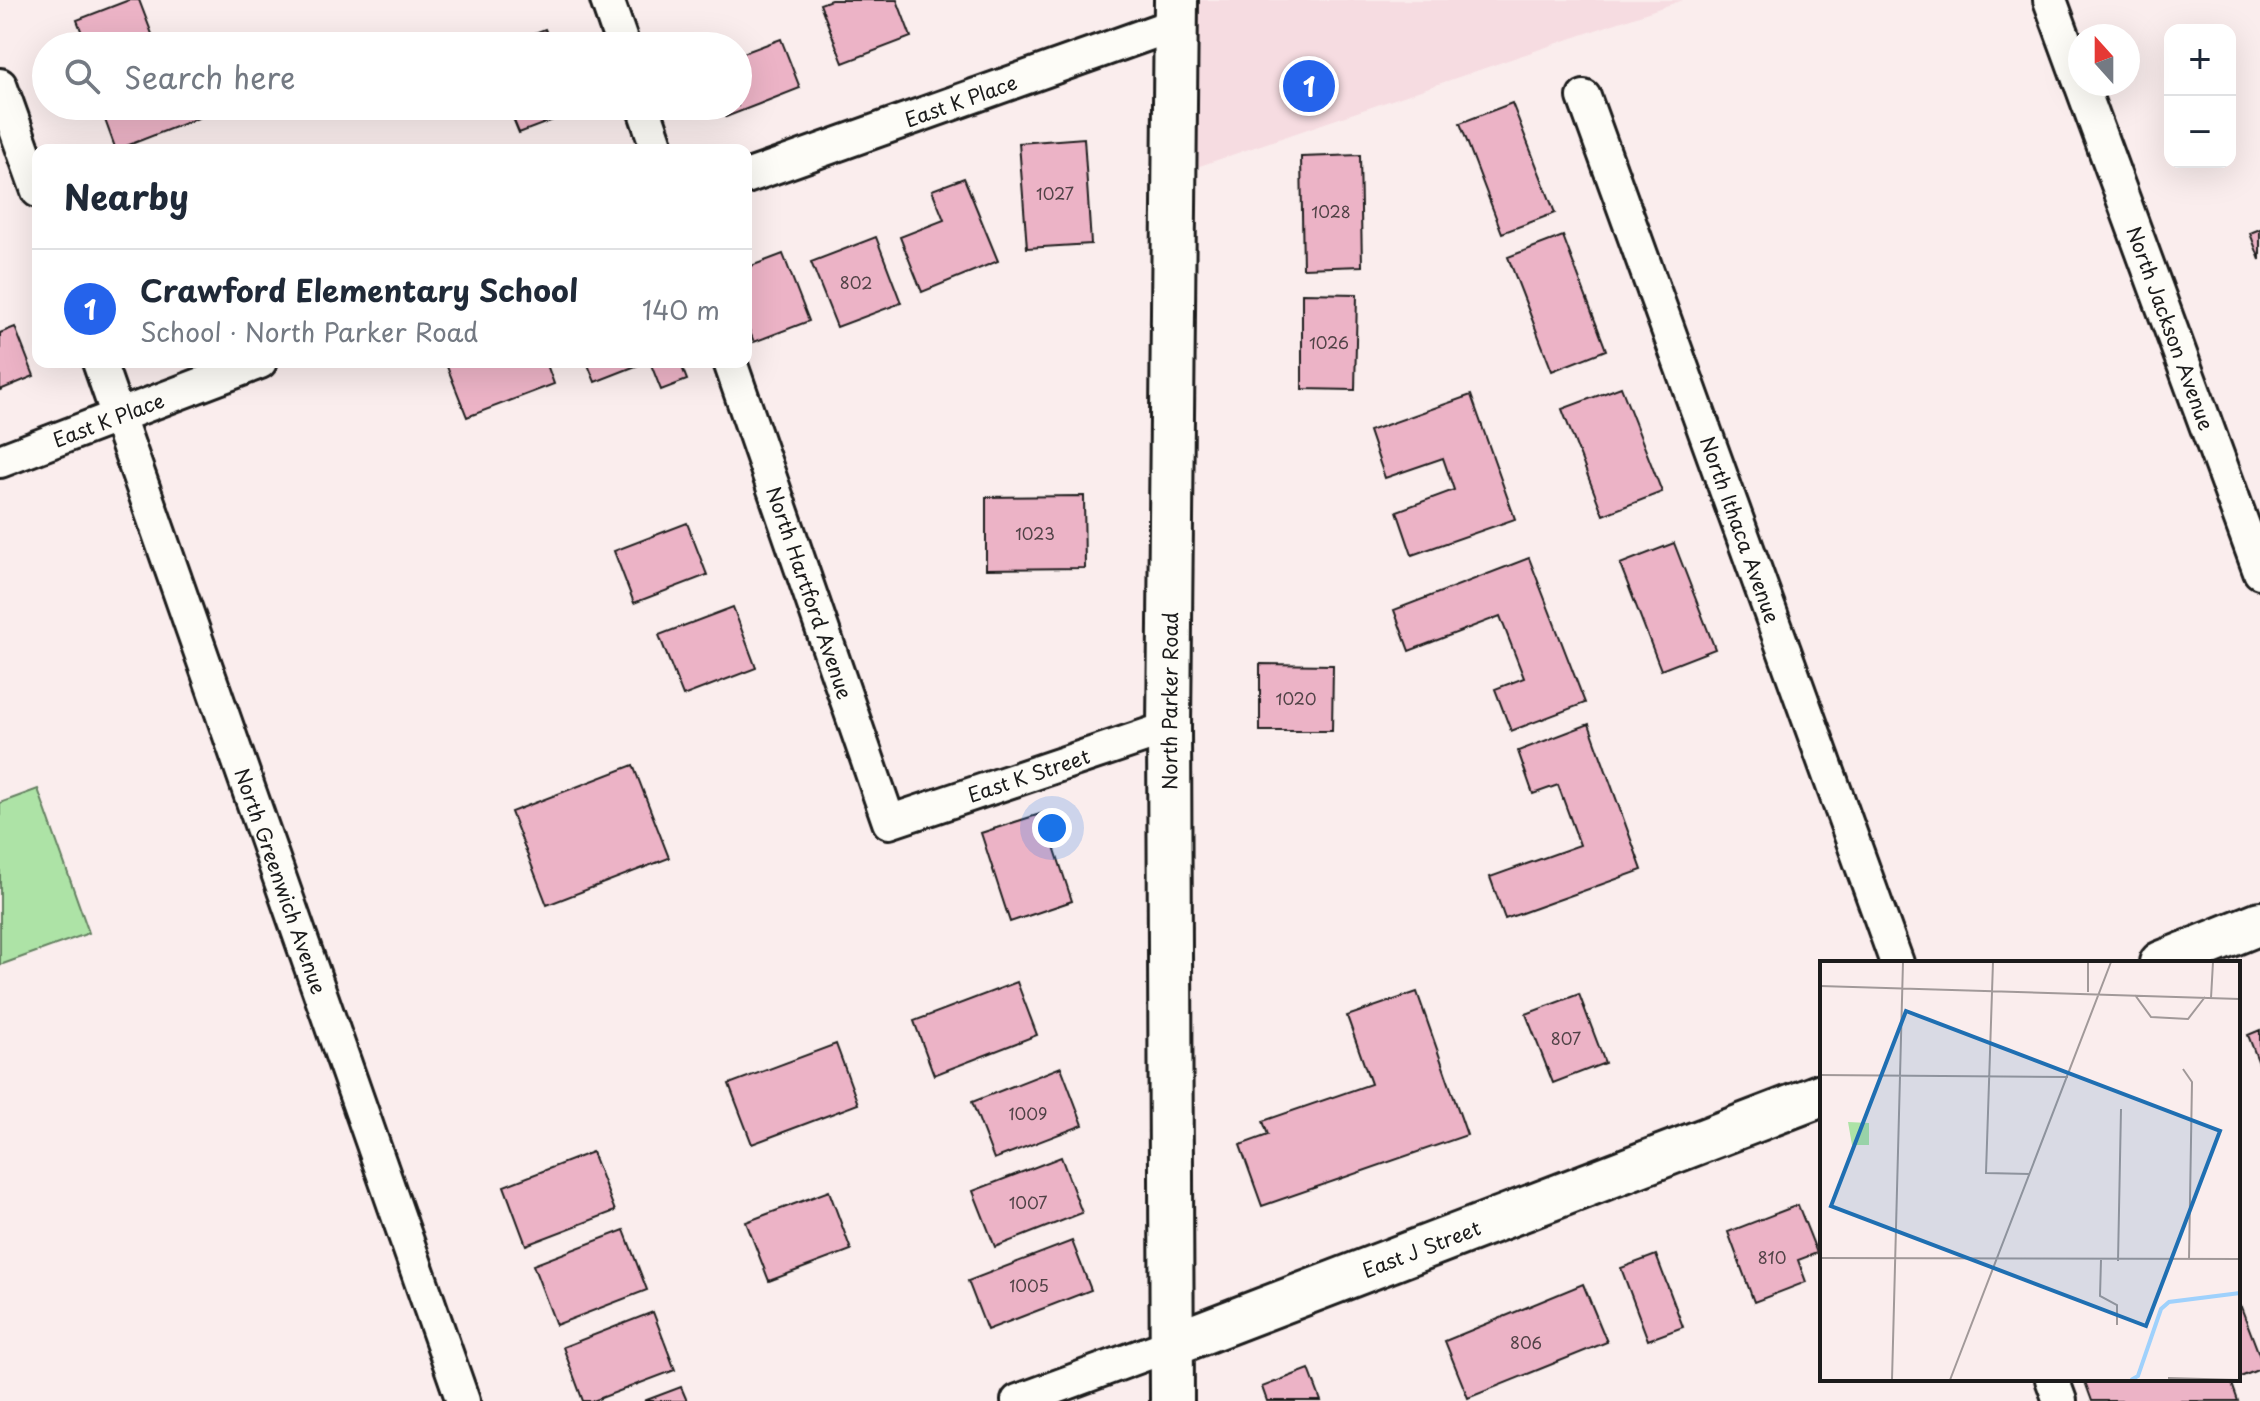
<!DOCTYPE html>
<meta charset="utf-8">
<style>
body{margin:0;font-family:"Playpen Sans",sans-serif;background:#f6f6f7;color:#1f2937}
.controls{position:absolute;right:24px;top:24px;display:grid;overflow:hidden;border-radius:16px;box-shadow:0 8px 32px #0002}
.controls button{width:72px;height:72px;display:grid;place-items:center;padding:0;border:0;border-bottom:2px solid #e0e1e3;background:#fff;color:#1f2937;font:40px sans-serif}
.compass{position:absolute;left:2068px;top:24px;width:72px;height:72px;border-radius:50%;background:#fff;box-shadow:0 8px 32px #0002;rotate:339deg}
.you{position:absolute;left:1052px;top:828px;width:28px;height:28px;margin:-20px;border:6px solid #fff;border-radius:50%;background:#1a73e8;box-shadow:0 0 0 12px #1a73e833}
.badge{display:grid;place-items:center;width:52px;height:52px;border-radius:50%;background:#2563eb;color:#fff;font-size:26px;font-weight:700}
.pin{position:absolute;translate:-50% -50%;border:4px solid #fff;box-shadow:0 2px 8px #0006}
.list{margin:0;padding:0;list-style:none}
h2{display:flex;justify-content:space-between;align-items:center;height:104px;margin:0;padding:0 32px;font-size:34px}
h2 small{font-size:26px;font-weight:400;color:#747a83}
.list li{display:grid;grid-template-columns:52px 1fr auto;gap:24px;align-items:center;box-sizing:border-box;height:120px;padding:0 32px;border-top:2px solid #e0e1e3}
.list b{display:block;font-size:30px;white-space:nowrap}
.list p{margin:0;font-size:26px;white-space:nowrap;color:#747a83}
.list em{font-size:26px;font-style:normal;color:#747a83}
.icon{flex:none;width:44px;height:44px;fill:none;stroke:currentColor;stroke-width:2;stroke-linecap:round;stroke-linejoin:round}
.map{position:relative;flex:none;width:2260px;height:1401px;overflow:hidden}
.search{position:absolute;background:#fff;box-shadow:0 8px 32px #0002;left:32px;top:32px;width:720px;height:88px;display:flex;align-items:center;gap:20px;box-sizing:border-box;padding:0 28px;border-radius:44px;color:#747a83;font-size:30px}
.panel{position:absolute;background:#fff;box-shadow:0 8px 32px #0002;left:32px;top:144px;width:720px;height:224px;border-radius:16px}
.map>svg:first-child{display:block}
.built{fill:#f6dce1}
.green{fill:#ade3a6;stroke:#648061;stroke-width:2}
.building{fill:#ecb3c6;stroke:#1c1c1c;stroke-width:2}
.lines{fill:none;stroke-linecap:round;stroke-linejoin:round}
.minor-casing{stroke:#1c1c1c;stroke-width:38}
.tertiary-casing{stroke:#1c1c1c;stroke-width:48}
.minor{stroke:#fdfcf7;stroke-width:32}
.tertiary{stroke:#fdfcf7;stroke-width:42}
.labels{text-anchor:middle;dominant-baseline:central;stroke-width:6;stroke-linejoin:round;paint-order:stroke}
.number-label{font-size:16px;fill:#504246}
.street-label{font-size:20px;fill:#1c1c1c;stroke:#fdfcf7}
.inset-river{fill:none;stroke:#9fd1fc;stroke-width:4}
.inset-road{fill:none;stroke:#a19999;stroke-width:2}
.view{fill:#1f6fb2;fill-opacity:0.15;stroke:#1f6fb2;stroke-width:4}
.inset-edge{fill:none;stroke:#1c1c1c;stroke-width:4}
</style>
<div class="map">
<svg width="2260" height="1401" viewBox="0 0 2260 1401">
<rect width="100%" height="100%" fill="#faeded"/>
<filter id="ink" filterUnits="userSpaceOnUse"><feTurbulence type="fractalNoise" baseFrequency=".0125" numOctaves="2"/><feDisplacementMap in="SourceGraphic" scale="16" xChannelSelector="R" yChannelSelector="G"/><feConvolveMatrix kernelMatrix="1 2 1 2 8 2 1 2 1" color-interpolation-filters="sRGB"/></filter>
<g filter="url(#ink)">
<path class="built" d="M1184 0H1683L1185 171Z"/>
<path class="green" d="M38 789 89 933 0 965V803Z"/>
<path class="building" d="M129 0H139L155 42 146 46H87L77 20Z
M831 0H897L911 37 843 63 820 4Z
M545 29 552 46H502Z
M781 39 800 88 726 117 722 106H738V55Z
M1512 103 1555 213 1502 233 1460 123Z
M100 106H197L201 117 116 150Z
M508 106H575L577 111 519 133Z
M1084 138 1091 244 1027 248 1019 143Z
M1360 155 1362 266 1303 268 1301 157Z
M964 178 998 261 922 292 900 237 944 220 932 190Z
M2260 229V260L2250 233Z
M1563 236 1606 350 1552 371 1508 257Z
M876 237 901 303 837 327 811 262Z
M783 254 809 321 754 342 746 322V268Z
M1302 293 1357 294 1355 390 1302 389Z
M15 327 34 376 0 390V333Z
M451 362H546L554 384 467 417 446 364Z
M587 362H646L595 382Z
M650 362H680L687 380 661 390Z
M1621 387 1662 492 1603 515 1562 409Z
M1471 395 1515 519 1412 555 1397 511 1454 490 1443 458 1385 478 1369 431Z
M1084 496 1085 568 986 569V497Z
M687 523 707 575 634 603 614 551Z
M1674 543 1715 649 1661 670 1620 564Z
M1529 558 1585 703 1511 731 1495 689 1524 678 1500 616 1409 651 1394 610Z
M733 607 756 668 683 696 659 635Z
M1260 664 1333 665 1332 731H1260Z
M1589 724 1642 870 1505 919 1490 877 1580 845 1558 785 1533 794 1518 751Z
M633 765 669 858 547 905 511 812Z
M1043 813 1072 901 1010 922 981 833Z
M1017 982 1037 1035 934 1075 914 1021Z
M1417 992 1467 1135 1262 1206 1240 1145 1268 1135 1263 1121 1371 1084 1347 1016Z
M1579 994 1605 1063 1553 1083 1526 1014Z
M2260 1030V1066L2248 1035Z
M836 1044 858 1104 752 1144 729 1084Z
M1061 1067 1083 1125 994 1159 972 1102Z
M592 1152 615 1211 526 1245 504 1186Z
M1061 1157 1082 1213 995 1247 973 1191Z
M829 1191 851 1250 769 1281 746 1222Z
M1798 1205 1817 1253 1798 1260 1806 1282 1754 1302 1728 1232Z
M624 1230 647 1290 556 1325 533 1265Z
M1072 1241 1091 1290 987 1330 968 1281Z
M1656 1255 1683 1327 1648 1340 1621 1268Z
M1583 1284 1607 1342 1468 1398 1445 1341Z
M2241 1307 2260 1357V1369L2238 1378V1308Z
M653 1312 675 1370 593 1401H583L563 1347Z
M1309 1369 1321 1401H1267L1262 1387Z
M2084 1379H2235L2231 1381 2238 1401H2092Z
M681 1387 687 1401H644Z"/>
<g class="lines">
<defs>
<g id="minor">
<path d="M607 0 623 46"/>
<path d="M2050 0 2080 82"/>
<path id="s1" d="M2081 84 2260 572"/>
<path d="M0 85 38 191"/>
<path id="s2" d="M1584 97 1897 963"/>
<path d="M643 106 658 150"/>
<path id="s3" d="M746 177 1176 24"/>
<path id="s4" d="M99 362 463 1401"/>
<path id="s5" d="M730 362 889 822 1169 728"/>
<path id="s6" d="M0 461 260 362"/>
<path d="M2052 1379 2060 1401"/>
<path d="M1018 1401 1173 1344"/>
</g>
<g id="tertiary">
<path d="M2161 963 2260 923"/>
<path id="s7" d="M1173 1344 1822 1095"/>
<path id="s8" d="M1172 1401 1169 728 1176 0"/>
</g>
</defs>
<use href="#minor" class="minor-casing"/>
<use href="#tertiary" class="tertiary-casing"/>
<use href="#minor" class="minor"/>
<use href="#tertiary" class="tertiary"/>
</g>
</g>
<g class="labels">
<g class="number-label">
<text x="1055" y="193">1027</text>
<text x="1331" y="211">1028</text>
<text x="856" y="282">802</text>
<text x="1329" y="342">1026</text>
<text x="1035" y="533">1023</text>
<text x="1296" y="698">1020</text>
<text x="1566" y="1038">807</text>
<text x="1028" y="1113">1009</text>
<text x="1028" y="1202">1007</text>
<text x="1772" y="1257">810</text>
<text x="1029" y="1285">1005</text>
<text x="1526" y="1342">806</text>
</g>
<g class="street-label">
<text stroke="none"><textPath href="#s3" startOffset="228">East K Place</textPath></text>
<text stroke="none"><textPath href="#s1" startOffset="260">North Jackson Avenue</textPath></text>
<text stroke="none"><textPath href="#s6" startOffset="116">East K Place</textPath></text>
<text stroke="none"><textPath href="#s2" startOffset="460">North Ithaca Avenue</textPath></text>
<text stroke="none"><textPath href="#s5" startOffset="244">North Hartford Avenue</textPath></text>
<text stroke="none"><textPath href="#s8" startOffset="700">North Parker Road</textPath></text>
<text stroke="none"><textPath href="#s5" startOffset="634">East K Street</textPath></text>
<text stroke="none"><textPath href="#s4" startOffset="550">North Greenwich Avenue</textPath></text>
<text stroke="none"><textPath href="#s7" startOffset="266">East J Street</textPath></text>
</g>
</g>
<g transform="translate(1820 961)">
<rect width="420" height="420" fill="#faeded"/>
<path d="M28 161 49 162V184H32Z" fill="#ade3a6"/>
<path class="inset-river" d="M311 419 318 415 341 348 349 341 420 332"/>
<path class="inset-road" d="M173 1 166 212 210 213M0 25 420 38M268 31V1M315 34 331 56 368 58 385 36M391 37 393 1M363 108 372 121 369 298M0 114 248 116M0 297 420 298M281 299 280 335 297 344V364M298 300 301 148M348 417 420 419M72 419 83 1M130 419 291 1"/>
<path class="view" d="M86 50 400 170 326 365 11 245Z"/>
<rect width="420" height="420" class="inset-edge"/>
</g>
</svg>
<div class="controls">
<button>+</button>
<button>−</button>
</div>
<svg class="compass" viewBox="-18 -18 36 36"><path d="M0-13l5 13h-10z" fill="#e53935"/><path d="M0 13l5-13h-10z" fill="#747a83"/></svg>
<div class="you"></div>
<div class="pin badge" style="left:1309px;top:86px">1</div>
<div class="search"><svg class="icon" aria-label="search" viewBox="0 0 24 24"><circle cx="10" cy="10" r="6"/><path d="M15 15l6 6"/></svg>Search here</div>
<section class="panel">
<h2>Nearby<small></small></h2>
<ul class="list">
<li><span class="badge">1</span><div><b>Crawford Elementary School</b><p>School · North Parker Road</p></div><em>140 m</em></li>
</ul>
</section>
</div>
